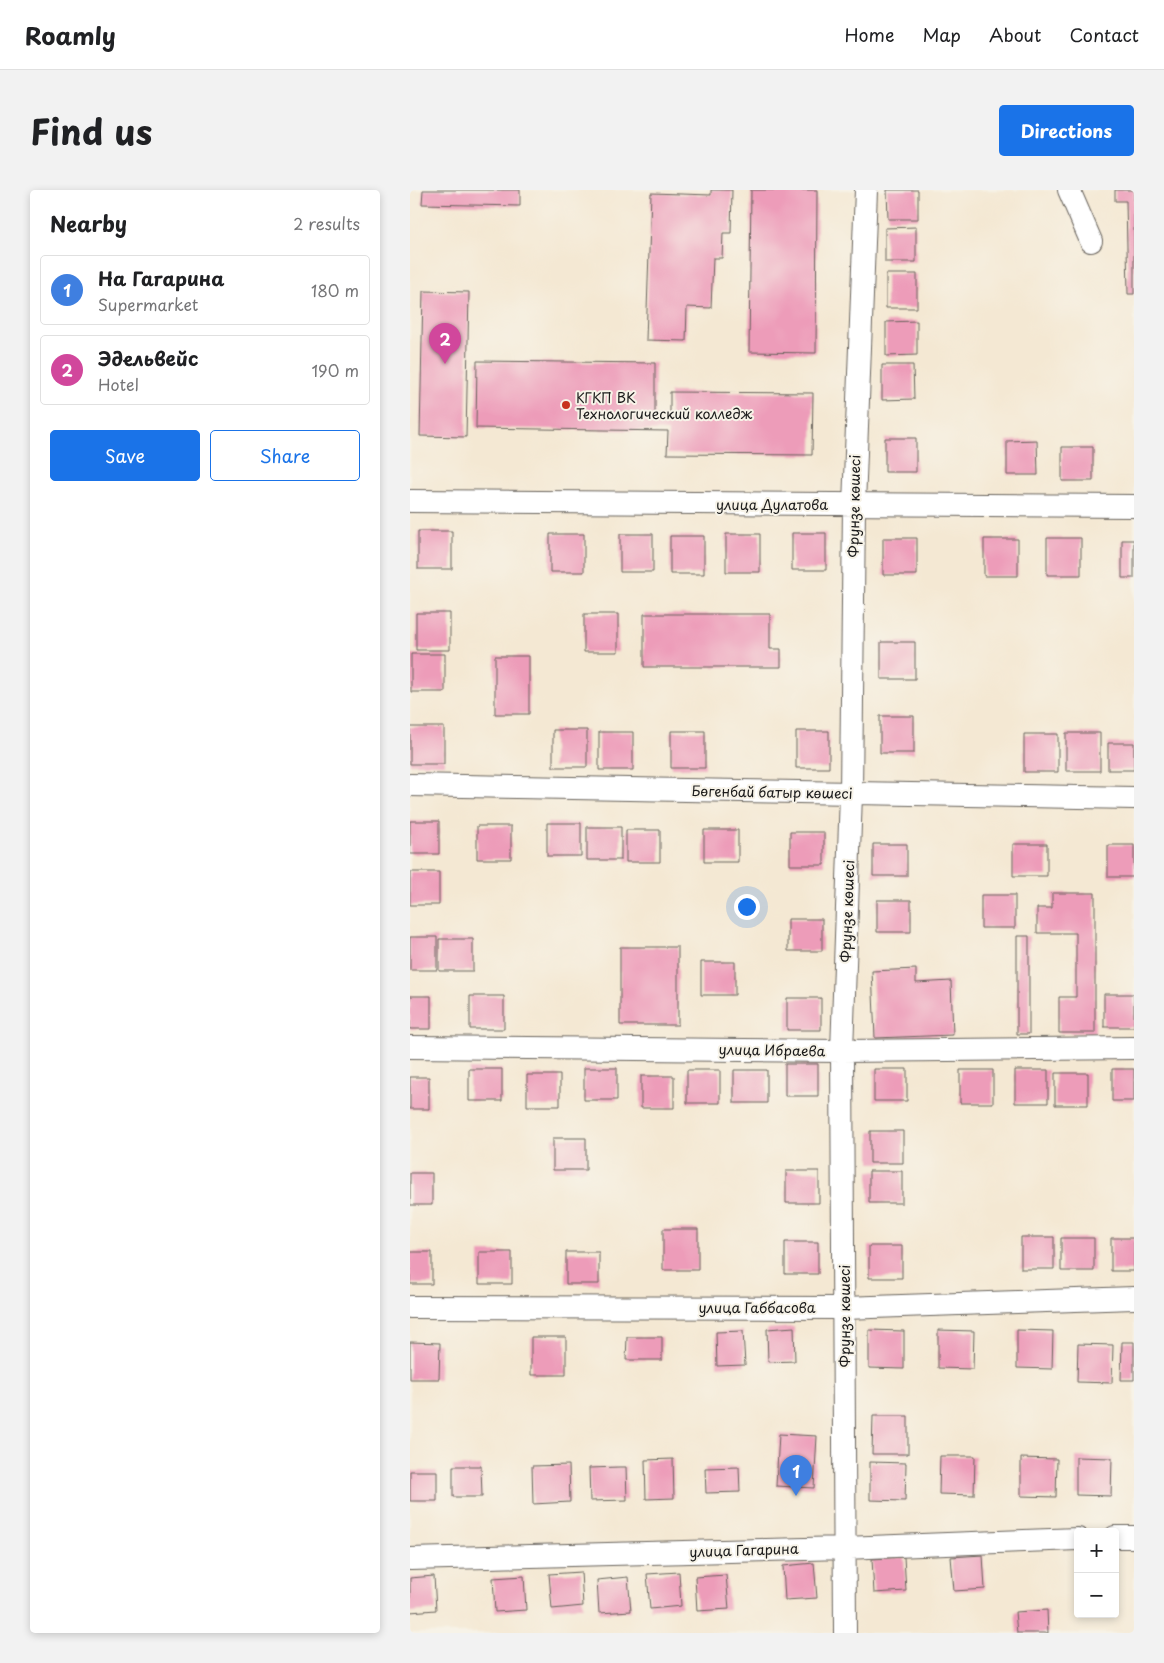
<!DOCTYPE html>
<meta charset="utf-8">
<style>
body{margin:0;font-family:"Playpen Sans",sans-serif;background:#f2f2f2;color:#202124}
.controls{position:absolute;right:15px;bottom:15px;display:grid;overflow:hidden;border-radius:5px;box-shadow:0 2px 8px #0003}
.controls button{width:45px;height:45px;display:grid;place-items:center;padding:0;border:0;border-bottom:1px solid #e0e0e0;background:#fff;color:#202124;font:25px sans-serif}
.you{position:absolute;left:336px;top:716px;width:18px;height:18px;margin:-12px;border:4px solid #fff;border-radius:50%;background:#1a73e8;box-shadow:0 0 0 8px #1a73e833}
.badge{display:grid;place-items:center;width:32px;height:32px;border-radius:50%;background:#1a73e8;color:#fff;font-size:16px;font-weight:700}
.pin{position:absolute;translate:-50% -41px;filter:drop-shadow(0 1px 2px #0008)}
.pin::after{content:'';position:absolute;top:26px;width:18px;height:15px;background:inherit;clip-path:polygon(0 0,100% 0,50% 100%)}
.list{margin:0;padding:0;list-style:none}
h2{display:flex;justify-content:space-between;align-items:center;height:65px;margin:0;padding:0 20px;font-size:21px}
h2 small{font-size:16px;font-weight:400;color:#757577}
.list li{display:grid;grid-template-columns:32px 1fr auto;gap:15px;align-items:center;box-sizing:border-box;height:70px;margin:0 10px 10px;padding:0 10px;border:1px solid #e0e0e0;border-radius:5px}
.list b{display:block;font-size:19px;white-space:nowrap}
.list p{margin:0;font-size:16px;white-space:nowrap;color:#757577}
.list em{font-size:16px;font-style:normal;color:#757577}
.actions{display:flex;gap:10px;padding:15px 20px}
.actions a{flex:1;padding:11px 0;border:1px solid #1a73e8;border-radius:5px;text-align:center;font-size:18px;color:#1a73e8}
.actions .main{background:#1a73e8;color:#fff}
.map{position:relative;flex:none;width:724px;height:1443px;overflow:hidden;border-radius:5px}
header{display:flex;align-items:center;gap:30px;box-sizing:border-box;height:70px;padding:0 25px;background:#fff;border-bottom:1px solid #e0e0e0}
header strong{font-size:24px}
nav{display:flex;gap:28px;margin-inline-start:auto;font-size:18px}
.intro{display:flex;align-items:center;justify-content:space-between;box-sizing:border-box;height:120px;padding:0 30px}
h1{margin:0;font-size:35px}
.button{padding:12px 22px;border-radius:5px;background:#1a73e8;color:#fff;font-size:18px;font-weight:700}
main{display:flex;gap:30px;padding:0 30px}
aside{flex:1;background:#fff;border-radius:5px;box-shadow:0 2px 8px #0003}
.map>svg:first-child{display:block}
.building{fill:#ed9cb9}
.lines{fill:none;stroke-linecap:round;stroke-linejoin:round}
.street-casing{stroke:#68635c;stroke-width:24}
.street{stroke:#fff;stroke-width:22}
.poi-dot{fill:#c8321e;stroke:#f7f3e8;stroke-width:2}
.labels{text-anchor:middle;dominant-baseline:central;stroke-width:4;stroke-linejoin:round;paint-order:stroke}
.poi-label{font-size:14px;fill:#1c1c1c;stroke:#f7f3e8;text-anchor:start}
.street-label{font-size:14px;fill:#1c1c1c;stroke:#f7f3e8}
</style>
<header>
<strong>Roamly</strong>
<nav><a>Home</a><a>Map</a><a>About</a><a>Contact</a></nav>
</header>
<div class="intro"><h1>Find us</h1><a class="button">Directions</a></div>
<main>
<aside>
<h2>Nearby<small>2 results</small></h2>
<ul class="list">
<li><span class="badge" style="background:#3f7fe0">1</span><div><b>На Гагарина</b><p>Supermarket</p></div><em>180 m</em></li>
<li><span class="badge" style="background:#d1479c">2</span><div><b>Эдельвейс</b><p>Hotel</p></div><em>190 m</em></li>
</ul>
<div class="actions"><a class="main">Save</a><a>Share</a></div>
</aside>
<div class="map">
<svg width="724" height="1443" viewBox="0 0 724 1443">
<rect width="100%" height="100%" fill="#f7f3e8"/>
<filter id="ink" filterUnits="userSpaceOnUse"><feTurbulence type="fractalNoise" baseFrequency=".02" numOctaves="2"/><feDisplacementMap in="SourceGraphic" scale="10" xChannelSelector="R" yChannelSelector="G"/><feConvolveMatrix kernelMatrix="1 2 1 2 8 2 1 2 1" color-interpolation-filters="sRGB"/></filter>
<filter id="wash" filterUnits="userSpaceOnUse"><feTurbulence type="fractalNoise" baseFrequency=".0096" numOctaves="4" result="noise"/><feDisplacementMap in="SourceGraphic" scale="20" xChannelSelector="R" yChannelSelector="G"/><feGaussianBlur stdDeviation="1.12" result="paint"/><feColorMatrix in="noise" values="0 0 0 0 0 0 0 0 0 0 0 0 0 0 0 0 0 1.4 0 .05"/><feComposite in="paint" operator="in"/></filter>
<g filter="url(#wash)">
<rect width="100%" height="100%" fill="#f4e8d3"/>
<g id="blocks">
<path class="building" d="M13 0H110V16L12 14Z
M301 0H322L321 43H313L312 68H303L301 118 277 117 276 151 236 150 241 3 301 5Z
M341 0H407L406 163 339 162Z
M477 0H508V29H478Z
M705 0H724V104H718L716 11H705Z
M506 37V72H475V38Z
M476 84H507V118H476Z
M13 101 59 102 56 247 10 246Z
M507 131V165L476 166V132Z
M67 171 245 173V226H260V202L403 203 402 265 257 264 258 241 66 238Z
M472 175H503L504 209 472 210Z
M475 248H506V282H475Z
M627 250 628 285H597V251Z
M652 257H683V291H652Z
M8 341H42V379H8Z
M382 343H416V380H382Z
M140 344H174V382H140Z
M210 344H243V382H210Z
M316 344H350V382H316Z
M260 346H294V384H260Z
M473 348H507V385H473Z
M637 348H671V385H637Z
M574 349H608V386H574Z
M712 350H724V388H712Z
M6 423H40V460H6Z
M174 424H208V462H174Z
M234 424H360V459H371V477H234Z
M471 452H505V489H471Z
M1 464H35V502H1Z
M85 466H119V524H85Z
M470 526H504V563H470Z
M0 537H34V574H0Z
M143 540H177V577H143Z
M261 541H295V578H261Z
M386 541H419V578H386Z
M189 542H223V580H189Z
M656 543H690V581H656Z
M614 544H648V582H614Z
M698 553H724V580H698Z
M0 631H29V664H0Z
M137 633H171V666H137Z
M67 636H101V669H67Z
M177 637H211V670H177Z
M216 640H250V672H216Z
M294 640H328V672H294Z
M380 642H414V675H380Z
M463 654H497V686H463Z
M603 654H637V686H603Z
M698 655H724V687H698Z
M0 682H29V715H0Z
M642 703H685V843H649V807H666V743H627V718H642Z
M571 705H605V738H571Z
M467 710H501V742H467Z
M378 729H412V761H378Z
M607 746H619V844H607Z
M0 747H27V780H0Z
M29 749H63V781H29Z
M210 757H268V835H210Z
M291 772H325V805H291Z
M506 779V793L541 791 543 845 465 848 462 781Z
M694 804H724V837H694Z
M0 806H21V839H0Z
M60 806H94V839H60Z
M377 808H411V840H377Z
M375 874H408V906H375Z
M174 878H207V910H174Z
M59 879H92V911H59Z
M464 879H497V911H464Z
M702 879H724V911H702Z
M277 880H310V913H277Z
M324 880H357V913H324Z
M550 880H583V913H550Z
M605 880H638V913H605Z
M645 883H678V915H645Z
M117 885H150V916H117Z
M231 886H264V918H231Z
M0 887H19V919H0Z
M460 941H493V973H460Z
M143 948H176V980H143Z
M376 981H409V1013H376Z
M459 981H492V1013H459Z
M0 983H22V1015H0Z
M253 1039H288V1080H253Z
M611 1047H644V1079H611Z
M651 1048H684V1081H651Z
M701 1048H724V1081H701Z
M375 1052H408V1084H375Z
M459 1056H492V1088H459Z
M0 1062H22V1094H0Z
M69 1062H102V1094H69Z
M156 1062H189V1094H156Z
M384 1137 385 1171 358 1172 357 1139Z
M459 1140 494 1141V1179L459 1178Z
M528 1140 564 1141 563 1179 528 1178Z
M607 1140 643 1141 642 1179 607 1178Z
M333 1141 335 1175 307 1176 306 1142Z
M121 1147H156V1185H121Z
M217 1147H252V1170H216Z
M0 1152 30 1153 29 1189H0Z
M712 1152H724V1190H711Z
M668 1154 703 1155 702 1193 667 1192Z
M463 1226H498V1264H462Z
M369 1244 407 1246 404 1298 366 1296Z
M530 1266H565L564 1305 529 1304Z
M666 1267 702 1268 701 1306 666 1305Z
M611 1268 647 1269 646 1307 611 1306Z
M263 1269 264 1308 236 1309 235 1270Z
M460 1272 496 1273 495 1311 460 1310Z
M159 1275 160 1312 123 1314 122 1276Z
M43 1276H71L72 1307H43Z
M209 1277H216L217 1310 180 1311 179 1278Z
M329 1277 330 1302 296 1303 295 1278Z
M0 1281H27V1311H0Z
M573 1365 575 1399 544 1401 541 1367Z
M494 1367 496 1401 464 1403 462 1369Z
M404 1373 407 1408 375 1410 373 1376Z
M171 1382 173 1416 142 1419 139 1384Z
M269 1382 271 1416 240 1419 237 1384Z
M316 1385 319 1419 287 1421 285 1387Z
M24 1386 26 1420 0 1422V1388Z
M114 1386 116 1420 85 1422 83 1388Z
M218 1387 221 1421 189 1423 187 1390Z
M637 1420 638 1443H607L605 1422Z"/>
</g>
</g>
<g filter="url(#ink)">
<use href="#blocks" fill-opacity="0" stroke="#68635c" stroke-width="1"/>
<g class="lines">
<defs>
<path id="street" d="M659 0 681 51
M0 311 724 316
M0 595 724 608
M0 857 432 861 724 858
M0 1117 434 1118 724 1108
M705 1347H724
M0 1369 434 1358 668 1349
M435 1443 432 861 441 604 444 315 456 0"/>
</defs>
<use href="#street" class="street-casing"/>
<use href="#street" class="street"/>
</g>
</g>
<circle class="poi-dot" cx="156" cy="215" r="5"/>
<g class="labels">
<g class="poi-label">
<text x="166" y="207">КГКП ВК<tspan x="166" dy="16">Технологический колледж</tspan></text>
</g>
<g class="street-label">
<text x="362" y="314">улица Дулатова</text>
<text transform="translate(444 316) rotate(-89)">Фрунзе көшесі</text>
<text transform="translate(362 602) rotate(1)">Бөгенбай батыр көшесі</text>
<text transform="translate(437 721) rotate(-88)">Фрунзе көшесі</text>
<text transform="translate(362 860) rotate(1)">улица Ибраева</text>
<text x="347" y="1117">улица Габбасова</text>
<text transform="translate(434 1126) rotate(-90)">Фрунзе көшесі</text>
<text transform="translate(334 1360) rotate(-2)">улица Гагарина</text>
</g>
</g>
</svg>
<div class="controls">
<button>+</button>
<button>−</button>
</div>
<div class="you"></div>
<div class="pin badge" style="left:386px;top:1306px;background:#3f7fe0">1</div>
<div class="pin badge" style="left:35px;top:174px;background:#d1479c">2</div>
</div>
</main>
